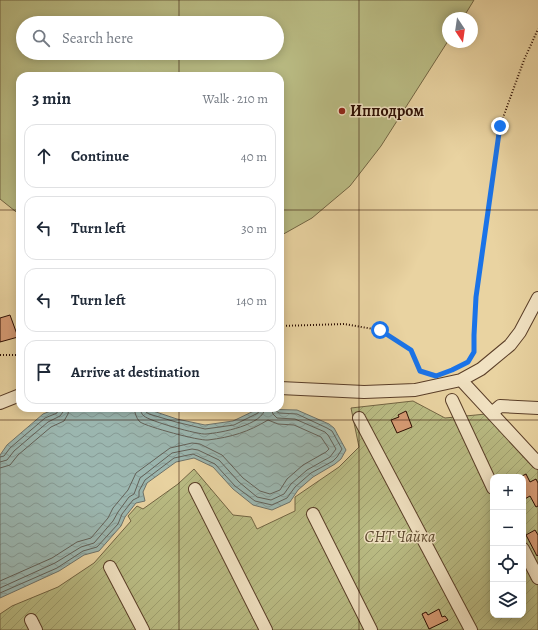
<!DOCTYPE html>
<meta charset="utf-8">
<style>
body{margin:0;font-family:Alegreya,serif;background:#f2f2f3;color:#1f2937}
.controls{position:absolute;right:12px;bottom:12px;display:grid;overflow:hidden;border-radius:8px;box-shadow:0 2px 10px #0003}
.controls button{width:36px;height:36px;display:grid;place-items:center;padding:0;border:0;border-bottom:1px solid #e0e1e3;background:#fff;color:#1f2937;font:20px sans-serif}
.compass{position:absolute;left:442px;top:12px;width:36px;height:36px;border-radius:50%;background:#fff;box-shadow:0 2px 10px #0003;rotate:167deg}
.stop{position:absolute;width:12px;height:12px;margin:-9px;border:3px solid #1a73e8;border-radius:50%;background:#fff}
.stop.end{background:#1a73e8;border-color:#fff;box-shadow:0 1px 4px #0008}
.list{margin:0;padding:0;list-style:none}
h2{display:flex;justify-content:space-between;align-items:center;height:52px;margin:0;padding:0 16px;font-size:17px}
h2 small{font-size:13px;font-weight:400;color:#747a83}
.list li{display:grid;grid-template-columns:26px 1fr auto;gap:12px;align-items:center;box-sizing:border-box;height:64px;margin:0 8px 8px;padding:0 8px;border:1px solid #e0e1e3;border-radius:12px}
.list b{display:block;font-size:15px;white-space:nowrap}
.list em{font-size:13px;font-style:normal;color:#747a83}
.icon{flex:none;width:22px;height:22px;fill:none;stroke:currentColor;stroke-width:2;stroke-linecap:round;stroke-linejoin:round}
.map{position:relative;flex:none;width:538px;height:630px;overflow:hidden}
.search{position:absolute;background:#fff;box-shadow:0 2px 10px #0003;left:16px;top:16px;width:268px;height:44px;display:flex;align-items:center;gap:10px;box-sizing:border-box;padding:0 14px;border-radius:22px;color:#747a83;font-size:15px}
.panel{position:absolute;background:#fff;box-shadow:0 2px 10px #0003;left:16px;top:72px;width:268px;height:340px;border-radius:12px}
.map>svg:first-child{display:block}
.grass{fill:#b9bb83;stroke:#726442;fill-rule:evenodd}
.garden{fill:url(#garden-furrows);stroke:#726442;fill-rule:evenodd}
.water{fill:url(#water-waves);stroke:#6e7269}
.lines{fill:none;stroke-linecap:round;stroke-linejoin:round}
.shore{stroke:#636158;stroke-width:1}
.building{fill:#d79b74;stroke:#2b0c00}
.minor-casing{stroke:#5a3e28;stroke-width:14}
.path{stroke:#2b0c00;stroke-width:2;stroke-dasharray:1 2;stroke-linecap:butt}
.minor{stroke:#f1e2c2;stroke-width:12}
.route{stroke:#1a73e8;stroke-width:5}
.grid{fill:none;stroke:#2b0c00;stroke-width:1;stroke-opacity:0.55}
.poi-dot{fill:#8f2418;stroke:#f1e2c2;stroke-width:1.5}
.labels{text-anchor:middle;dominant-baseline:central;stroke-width:3;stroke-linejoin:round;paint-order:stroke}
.poi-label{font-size:16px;font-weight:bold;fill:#2b0c00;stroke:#f1e2c2;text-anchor:start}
.park-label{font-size:16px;font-style:italic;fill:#5d492e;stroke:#f1e2c2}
</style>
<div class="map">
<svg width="538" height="630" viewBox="0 0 538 630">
<defs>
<pattern id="garden-furrows" width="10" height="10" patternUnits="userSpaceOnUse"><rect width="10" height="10" fill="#b9bb83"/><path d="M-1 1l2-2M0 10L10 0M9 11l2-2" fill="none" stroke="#9fa06f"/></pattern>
<pattern id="water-waves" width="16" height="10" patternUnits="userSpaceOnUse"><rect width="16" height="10" fill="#9bb6af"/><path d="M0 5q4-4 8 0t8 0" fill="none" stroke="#869b95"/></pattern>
</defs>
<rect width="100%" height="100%" fill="#e9d3a1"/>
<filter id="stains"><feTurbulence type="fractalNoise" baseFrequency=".005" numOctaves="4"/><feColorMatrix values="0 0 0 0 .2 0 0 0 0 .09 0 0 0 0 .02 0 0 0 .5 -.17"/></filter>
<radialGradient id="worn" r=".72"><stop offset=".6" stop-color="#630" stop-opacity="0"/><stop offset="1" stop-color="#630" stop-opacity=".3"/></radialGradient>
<path class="grass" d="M0 0H474L463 18H448V41L381 146 350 186 312 218 280 236V76H20V215L0 199ZM23 23H277V53H23Z"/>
<path class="garden" d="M413 401 445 418 486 414 538 465V630H0V614L12 606 58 587 94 563 131 521 128 516 137 506 143 509 178 484 194 469 233 515 251 517 257 529 295 511V497L339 467 359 447 351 408ZM493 477H523V615H493Z"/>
<path class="water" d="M58 408H144L177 419 205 425 233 421 258 409 297 410 329 424 334 428 346 450 341 459 335 464 313 477 298 490 290 502 272 510 253 505 233 489 213 467 194 458 176 462 147 483 143 492 145 501 136 503 125 517 121 526 99 551 84 555 59 571 0 598V455L7 445 43 414Z"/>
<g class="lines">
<path class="shore" d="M140 408C141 411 141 414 144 416 149 421 199 435 206 434 220 433 264 425 265 408
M146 408V412L149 414 176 422 205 429 234 425 258 413 260 408
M0 457 4 456 10 448 45 418 57 413 58 408
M0 462 7 460 14 451 48 422 60 416 63 412V408
M0 468 10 465 18 455 51 427 64 421 68 414 69 408
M0 581 52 558 77 542 91 538 108 518 113 508 128 490 136 473 170 448 192 443 200 444 222 455 243 478 260 491 270 494 280 490 287 479 303 465 326 452 329 449 321 437 294 425 278 424 268 420C248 432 232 437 208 440 199 441 148 427 140 422 136 418 135 413 134 408
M0 588 55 563 81 547 94 543 113 521 118 512 129 497 134 494 140 478 172 453 192 449 198 450 219 460 239 482 257 497 271 500 284 494 291 484 307 470 330 457 336 449 328 435 325 432 295 419 277 418 273 414 271 408
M0 593 57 568 83 551 97 547 118 524 122 514 133 500 139 497V491L145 480 174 458 193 454 215 464 235 486 255 501 272 505 287 498 295 487 311 473 333 461 337 457 342 449 332 431 327 428 297 414 279 413 276 411V408"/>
</g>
<path class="building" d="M10 315 18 337 0 342V318Z
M406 411 412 427 397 433 391 420 399 417 398 415Z
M526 474 530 482 536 479 538 483V506L536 507 530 496 523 500V477H520Z
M535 530 538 535V555L537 556 526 535Z
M439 609 442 617 445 616 448 620 429 629 422 614 426 612 428 615Z"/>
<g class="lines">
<defs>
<path id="minor" d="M461 380 538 463
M280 388 364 392 415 390 461 380 481 369 510 345 520 332 538 298
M452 400 493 488
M0 403 20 395
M492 413 500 406 538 408
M359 418 471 630
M195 489 266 630
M313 514 371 630
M523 549 538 578
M110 567 143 630
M31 620 36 630"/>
</defs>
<use href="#minor" class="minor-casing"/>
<path class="path" d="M280 326 344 324 379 330 411 350 420 371 430 374
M0 355H20
M467 363 474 352 473 335 476 297 500 126 524 60 538 29"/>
<use href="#minor" class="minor"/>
</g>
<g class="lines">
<path class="route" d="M380 330 411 350 420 371 436 376 452 370 468 362 474 352V335L476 297 500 126"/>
</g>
<path class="grid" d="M179 0V23M359 0V630M179 53V76M0 210H20M280 210H538M179 408V630M0 420H538"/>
<circle class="poi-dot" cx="342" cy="111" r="4"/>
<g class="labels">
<g class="poi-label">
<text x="350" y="111">Ипподром</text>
</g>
<g class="park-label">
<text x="400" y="537">СНТ Чайка</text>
</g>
</g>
<rect width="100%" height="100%" filter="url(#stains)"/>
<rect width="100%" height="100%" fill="url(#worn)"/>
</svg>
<div class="controls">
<button>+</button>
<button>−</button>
<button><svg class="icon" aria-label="locate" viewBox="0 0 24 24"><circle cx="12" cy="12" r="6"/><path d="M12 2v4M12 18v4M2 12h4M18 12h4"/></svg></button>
<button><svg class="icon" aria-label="layers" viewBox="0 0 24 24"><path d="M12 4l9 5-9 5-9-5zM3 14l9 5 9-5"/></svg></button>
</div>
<svg class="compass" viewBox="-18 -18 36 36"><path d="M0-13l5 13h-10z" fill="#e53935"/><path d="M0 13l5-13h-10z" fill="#747a83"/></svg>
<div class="stop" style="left:380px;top:330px"></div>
<div class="stop end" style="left:500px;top:126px"></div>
<div class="search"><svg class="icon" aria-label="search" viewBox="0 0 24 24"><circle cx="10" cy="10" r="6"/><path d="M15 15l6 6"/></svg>Search here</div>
<section class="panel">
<h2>3 min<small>Walk · 210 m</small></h2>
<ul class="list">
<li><svg class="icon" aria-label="ahead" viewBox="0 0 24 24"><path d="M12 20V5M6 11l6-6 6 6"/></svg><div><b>Continue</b></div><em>40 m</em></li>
<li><svg class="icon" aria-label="left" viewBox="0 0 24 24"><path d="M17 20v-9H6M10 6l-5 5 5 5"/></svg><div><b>Turn left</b></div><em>30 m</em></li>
<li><svg class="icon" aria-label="left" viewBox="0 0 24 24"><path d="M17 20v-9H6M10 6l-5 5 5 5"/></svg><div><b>Turn left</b></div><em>140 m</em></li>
<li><svg class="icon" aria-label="arrive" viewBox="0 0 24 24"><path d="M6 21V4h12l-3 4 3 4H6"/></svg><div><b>Arrive at destination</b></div></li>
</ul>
</section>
</div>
